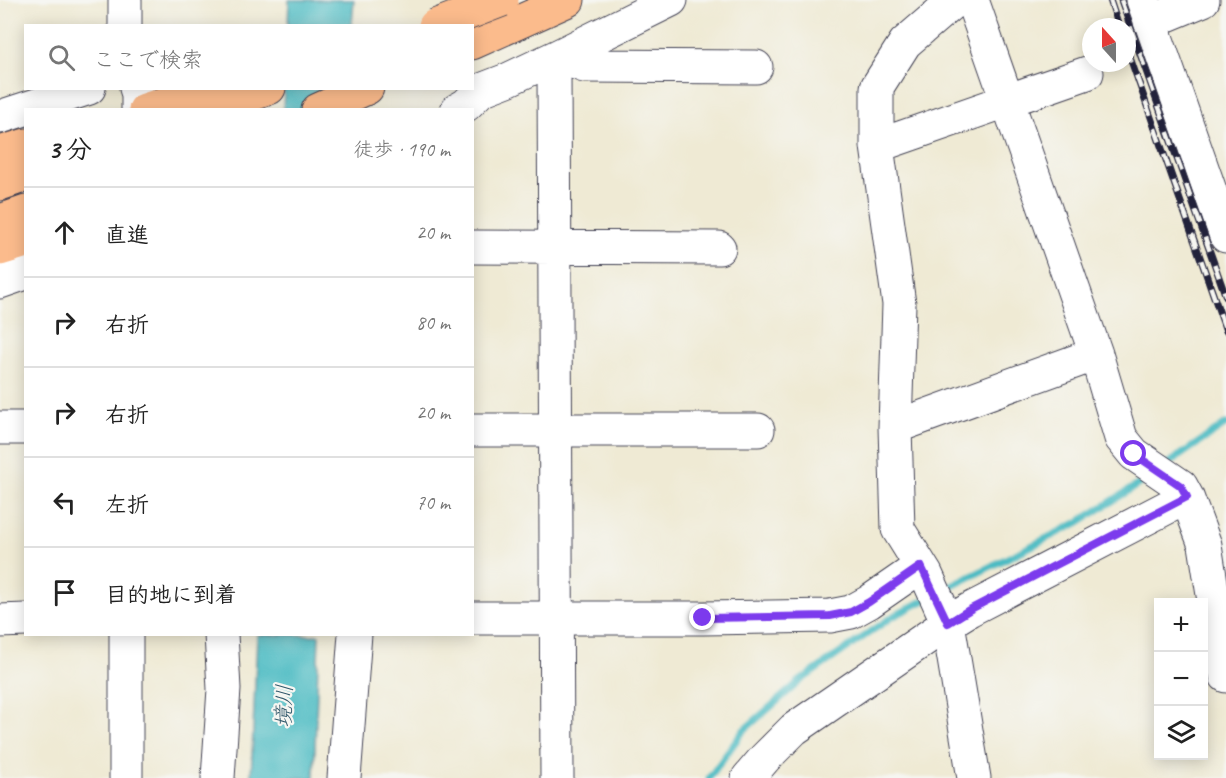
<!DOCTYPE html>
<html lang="ja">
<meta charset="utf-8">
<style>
body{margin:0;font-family:Caveat,"Klee One",sans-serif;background:#f2f2f2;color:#222}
.controls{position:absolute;right:18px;bottom:18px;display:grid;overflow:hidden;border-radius:0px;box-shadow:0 3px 15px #0003}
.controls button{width:54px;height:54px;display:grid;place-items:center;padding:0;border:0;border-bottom:2px solid #e0e0e0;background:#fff;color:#222;font:30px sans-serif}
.compass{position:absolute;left:1082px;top:18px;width:54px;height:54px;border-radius:50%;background:#fff;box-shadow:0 3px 15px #0003;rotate:339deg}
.stop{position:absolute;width:18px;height:18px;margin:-14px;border:4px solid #7c3aed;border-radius:50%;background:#fff}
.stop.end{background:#7c3aed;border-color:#fff;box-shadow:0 2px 6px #0008}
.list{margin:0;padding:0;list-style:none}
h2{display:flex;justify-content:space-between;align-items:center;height:78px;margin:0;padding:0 24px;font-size:26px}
h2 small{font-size:20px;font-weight:400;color:#767676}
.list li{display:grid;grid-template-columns:39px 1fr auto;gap:18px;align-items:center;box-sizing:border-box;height:90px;padding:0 24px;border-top:2px solid #e0e0e0}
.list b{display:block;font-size:22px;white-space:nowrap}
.list em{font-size:20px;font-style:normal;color:#767676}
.icon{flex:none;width:33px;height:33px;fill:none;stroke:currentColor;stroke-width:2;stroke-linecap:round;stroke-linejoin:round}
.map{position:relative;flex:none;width:1226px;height:778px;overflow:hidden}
.search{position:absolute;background:#fff;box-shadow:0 3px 15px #0003;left:24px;top:24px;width:450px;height:66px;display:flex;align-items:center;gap:15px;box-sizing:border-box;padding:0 21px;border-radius:0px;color:#767676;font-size:22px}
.panel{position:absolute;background:#fff;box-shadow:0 3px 15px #0003;left:24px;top:108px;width:450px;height:528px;border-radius:0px}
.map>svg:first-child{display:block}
.water{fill:#4cbbc3;stroke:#376e7f;stroke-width:1.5}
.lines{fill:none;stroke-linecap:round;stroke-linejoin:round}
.stream{stroke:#4cbbc3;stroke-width:7}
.minor-casing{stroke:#414052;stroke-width:35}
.highway-casing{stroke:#414052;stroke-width:35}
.minor{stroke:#fff;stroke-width:33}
.highway{stroke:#fbbb8c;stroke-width:33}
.rail-casing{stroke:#22223b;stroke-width:7}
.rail{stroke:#f6f6f2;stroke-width:4.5;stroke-dasharray:14;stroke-linecap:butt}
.highway-bridge-casing{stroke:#414052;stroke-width:35;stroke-linecap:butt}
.highway-bridge{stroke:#fbbb8c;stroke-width:33}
.route{stroke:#7c3aed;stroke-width:8}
.labels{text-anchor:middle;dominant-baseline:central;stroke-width:4.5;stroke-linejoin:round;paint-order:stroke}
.water-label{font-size:22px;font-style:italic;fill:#31586b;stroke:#f6f6f2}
</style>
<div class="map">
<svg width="1226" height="778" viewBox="0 0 1226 778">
<rect width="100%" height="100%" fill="#f6f6f2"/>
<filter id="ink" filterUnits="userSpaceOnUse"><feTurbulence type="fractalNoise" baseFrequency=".0167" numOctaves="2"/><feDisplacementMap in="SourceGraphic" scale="12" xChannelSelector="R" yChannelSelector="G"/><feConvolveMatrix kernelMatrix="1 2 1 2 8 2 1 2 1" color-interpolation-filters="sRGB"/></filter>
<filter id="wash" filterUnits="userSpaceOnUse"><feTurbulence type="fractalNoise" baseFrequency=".008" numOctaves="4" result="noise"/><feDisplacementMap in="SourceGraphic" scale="24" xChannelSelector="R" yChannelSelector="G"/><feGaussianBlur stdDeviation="1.35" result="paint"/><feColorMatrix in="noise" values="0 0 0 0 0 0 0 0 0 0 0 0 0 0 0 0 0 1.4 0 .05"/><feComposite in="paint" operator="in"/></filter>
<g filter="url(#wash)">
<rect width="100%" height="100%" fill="#efead4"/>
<path class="water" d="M289 0H354L352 25H288Z
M284 89H349L347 109 283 110Z
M257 635H319L314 778H251Z"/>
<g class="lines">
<path class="stream" d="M1166 465 1226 424
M942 591 1079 522 1150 477
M709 778 744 730 800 681 892 617 927 599"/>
</g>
</g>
<g filter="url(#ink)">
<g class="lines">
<defs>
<path id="minor" d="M955 0 905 43 877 87V146L899 304 895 427 898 529 926 574 948 623 974 778
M972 0 1096 354 1121 438 1134 454 1181 486 1187 497 1205 545 1226 676
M1143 0 1226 236
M1150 22 1203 0
M125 26V0
M136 88 138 94V110
M457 110 466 105 481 90 507 80 558 56 671 0
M0 117 89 88
M877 146 1087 73
M472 247 719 248
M0 282 26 273
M895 427 1096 354
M0 428H26
M472 430H758
M472 618H703L830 616 851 612 869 602 921 566
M0 621 26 620
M126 778V634
M218 778 224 689 221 634
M344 778 355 634
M557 778 554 71 558 56 584 66 756 67
M748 778 765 758 794 729 948 623 969 610 1187 497"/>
<path id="highway" d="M472 43 568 0
M145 110 212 88
M211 110 269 88
M318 110 367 88
M0 153 26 145
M0 184 26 175
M0 221 26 212
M0 249 26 241"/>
</defs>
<use href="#minor" class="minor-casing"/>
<use href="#highway" class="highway-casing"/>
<use href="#minor" class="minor"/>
<use href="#highway" class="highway"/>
<defs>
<path id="rail" d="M1110 0 1119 27
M1121 0 1226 297
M1127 49 1226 331"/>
</defs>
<use href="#rail" class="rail-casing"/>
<use href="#rail" class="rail"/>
<defs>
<path id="highway-bridge" d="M435 26 502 0"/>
</defs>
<use href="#highway-bridge" class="highway-bridge-casing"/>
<use href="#highway-bridge" class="highway-bridge"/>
</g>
</g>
<g class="lines" filter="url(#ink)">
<path class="route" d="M703 618 830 616 851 612 869 602 921 566 948 623 969 610 1187 497 1181 486 1134 454"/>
</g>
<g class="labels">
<g class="water-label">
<text transform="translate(284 706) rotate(-88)">境川</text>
</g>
</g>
</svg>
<div class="controls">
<button>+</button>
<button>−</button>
<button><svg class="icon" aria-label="layers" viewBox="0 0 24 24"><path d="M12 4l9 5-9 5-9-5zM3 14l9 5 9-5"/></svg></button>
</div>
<svg class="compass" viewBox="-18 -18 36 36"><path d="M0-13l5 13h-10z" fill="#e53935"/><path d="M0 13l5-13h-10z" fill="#767676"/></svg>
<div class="stop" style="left:1134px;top:454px"></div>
<div class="stop end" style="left:703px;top:618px"></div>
<div class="search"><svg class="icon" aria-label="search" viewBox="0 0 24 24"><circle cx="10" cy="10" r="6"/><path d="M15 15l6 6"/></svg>ここで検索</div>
<section class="panel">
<h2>3 分<small>徒歩 · 190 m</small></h2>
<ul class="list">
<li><svg class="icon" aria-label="ahead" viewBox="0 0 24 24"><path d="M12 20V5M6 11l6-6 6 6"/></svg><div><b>直進</b></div><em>20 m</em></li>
<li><svg class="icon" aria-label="right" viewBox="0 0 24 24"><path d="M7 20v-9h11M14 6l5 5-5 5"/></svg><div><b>右折</b></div><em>80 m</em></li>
<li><svg class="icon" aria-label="right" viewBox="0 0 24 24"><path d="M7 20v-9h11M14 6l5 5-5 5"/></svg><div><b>右折</b></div><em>20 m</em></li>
<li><svg class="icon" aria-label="left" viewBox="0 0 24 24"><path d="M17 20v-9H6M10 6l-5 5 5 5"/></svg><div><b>左折</b></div><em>70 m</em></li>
<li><svg class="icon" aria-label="arrive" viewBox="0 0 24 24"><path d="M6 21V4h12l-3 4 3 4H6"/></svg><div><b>目的地に到着</b></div></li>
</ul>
</section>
</div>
